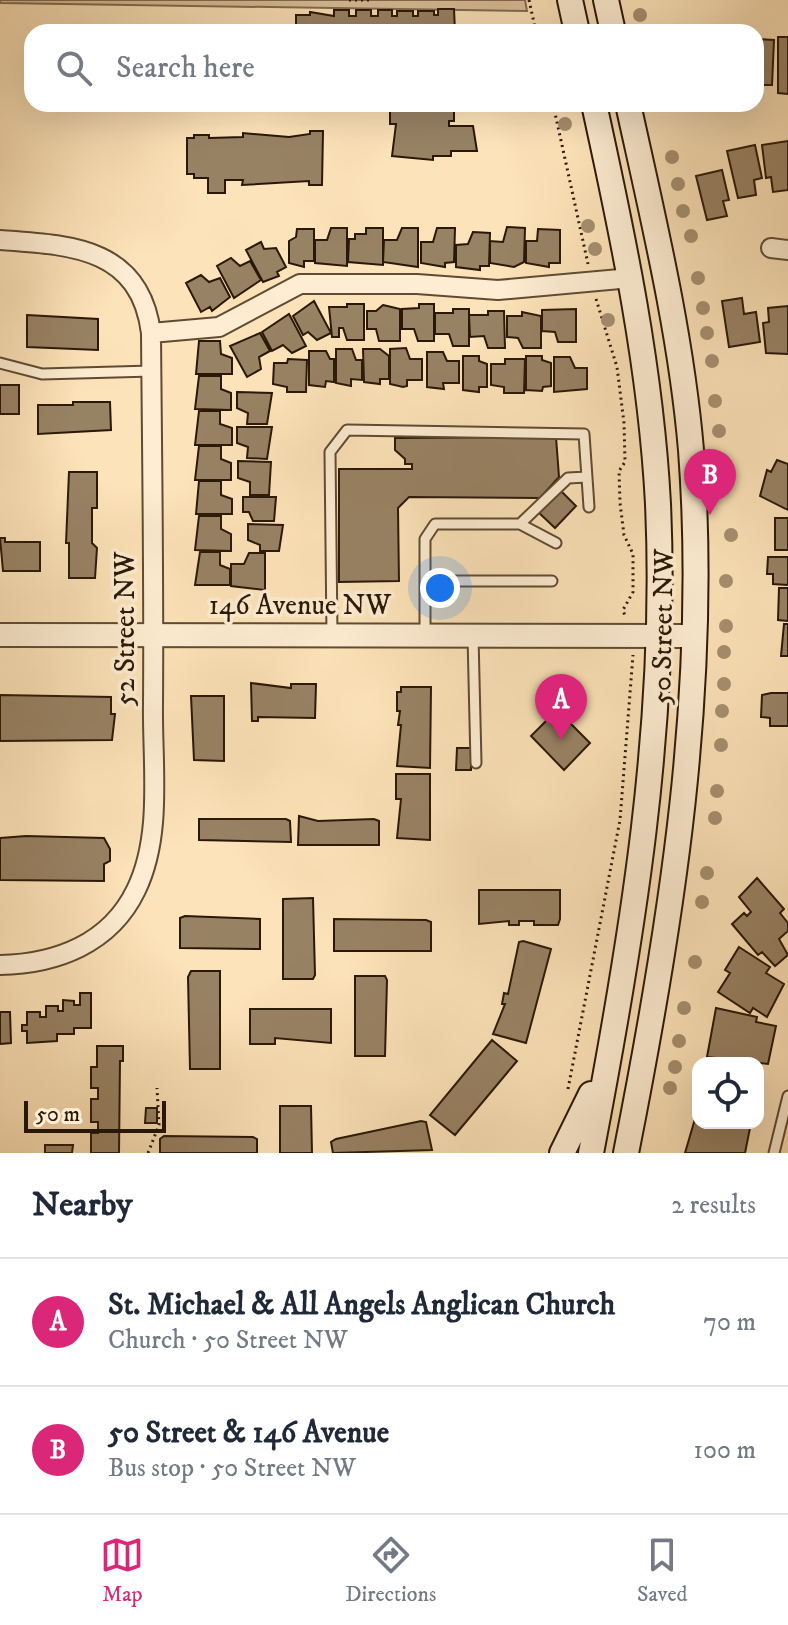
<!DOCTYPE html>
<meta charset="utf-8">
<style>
body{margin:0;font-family:"IM FELL DW Pica",serif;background:#f6f6f7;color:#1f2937}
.controls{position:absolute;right:24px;bottom:24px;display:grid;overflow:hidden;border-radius:16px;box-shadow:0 8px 32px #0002}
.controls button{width:72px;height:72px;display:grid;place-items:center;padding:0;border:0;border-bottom:2px solid #e0e1e3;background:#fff;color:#1f2937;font:40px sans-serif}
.scale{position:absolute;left:24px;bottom:20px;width:142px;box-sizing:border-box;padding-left:8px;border:4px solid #2a1807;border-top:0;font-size:22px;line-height:28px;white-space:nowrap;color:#2a1807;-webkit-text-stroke:6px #feedd2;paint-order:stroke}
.you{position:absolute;left:440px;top:588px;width:28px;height:28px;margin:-20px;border:6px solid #fff;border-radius:50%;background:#1a73e8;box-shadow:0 0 0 12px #1a73e833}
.badge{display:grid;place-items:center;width:52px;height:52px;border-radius:50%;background:#db2777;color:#fff;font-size:26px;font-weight:700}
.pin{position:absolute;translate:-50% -66px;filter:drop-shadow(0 2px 4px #0008)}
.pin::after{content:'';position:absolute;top:42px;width:28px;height:24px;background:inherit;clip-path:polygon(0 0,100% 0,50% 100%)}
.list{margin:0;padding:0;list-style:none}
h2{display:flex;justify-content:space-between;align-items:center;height:104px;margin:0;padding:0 32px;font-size:34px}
h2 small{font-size:26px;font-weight:400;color:#747a83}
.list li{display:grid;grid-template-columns:52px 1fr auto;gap:24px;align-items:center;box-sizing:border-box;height:128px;padding:0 32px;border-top:2px solid #e0e1e3}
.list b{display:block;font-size:30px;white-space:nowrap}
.list p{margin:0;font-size:26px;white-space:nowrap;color:#747a83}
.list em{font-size:26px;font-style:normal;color:#747a83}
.icon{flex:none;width:44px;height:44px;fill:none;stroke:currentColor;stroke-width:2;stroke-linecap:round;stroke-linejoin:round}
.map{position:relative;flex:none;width:788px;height:1153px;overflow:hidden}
.search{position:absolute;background:#fff;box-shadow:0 8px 32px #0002;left:24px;right:24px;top:24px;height:88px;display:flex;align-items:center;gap:20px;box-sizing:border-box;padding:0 28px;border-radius:24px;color:#747a83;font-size:30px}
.sheet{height:360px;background:#fff}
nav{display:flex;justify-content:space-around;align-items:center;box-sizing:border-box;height:112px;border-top:2px solid #e0e1e3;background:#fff;font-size:22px;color:#747a83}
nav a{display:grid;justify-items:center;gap:4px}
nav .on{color:#db2777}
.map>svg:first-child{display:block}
.green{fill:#d9c09b;stroke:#826c51;stroke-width:2}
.building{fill:#988264;stroke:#2a1807;stroke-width:2}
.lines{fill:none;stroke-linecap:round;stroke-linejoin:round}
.service-casing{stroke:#5f4b34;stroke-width:13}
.minor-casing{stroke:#5f4b34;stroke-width:22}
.tertiary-casing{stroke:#5f4b34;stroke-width:26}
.secondary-casing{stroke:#2a1807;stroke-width:28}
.path{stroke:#2a1807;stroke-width:3;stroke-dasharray:2 4;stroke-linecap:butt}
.service{stroke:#feedd2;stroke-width:9}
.minor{stroke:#feedd2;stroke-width:18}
.tertiary{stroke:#feedd2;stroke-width:22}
.secondary{stroke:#feedd2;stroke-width:24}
.tree{fill:#a68f6f}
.labels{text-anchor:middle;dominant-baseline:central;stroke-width:7;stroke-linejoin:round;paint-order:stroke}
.street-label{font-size:28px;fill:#2a1807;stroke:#feedd2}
</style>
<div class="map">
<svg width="788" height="1153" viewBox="0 0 788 1153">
<rect width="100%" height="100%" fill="#fde3b9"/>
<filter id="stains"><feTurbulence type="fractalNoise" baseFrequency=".0025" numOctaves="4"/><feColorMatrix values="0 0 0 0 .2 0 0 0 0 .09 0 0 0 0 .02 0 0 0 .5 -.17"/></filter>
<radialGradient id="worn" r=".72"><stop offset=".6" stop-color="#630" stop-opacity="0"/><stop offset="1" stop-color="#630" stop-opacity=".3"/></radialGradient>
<path class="green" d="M0 0H525L527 11 0 3Z"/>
<path class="building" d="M438 9H454L455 32H298H303L302 28H296V15H310V12L334 16V10H349V16H356V10H371V16H378V10H392V16H397V11H413V16H418V11H434V15H438Z
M778 37H788V94L778 93Z
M756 39 774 40 772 85H756Z
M396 104 454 106V121H449V126H473L477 151H451V156H433V160L392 156 396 124H390V109H396Z
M310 131H323L322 185H309V181L242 185 243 180H225V193H208V178H194V174H187V138H194V135H209V138L243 137V133L289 137 310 134Z
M788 141V190L773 192 771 177 766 178 762 145Z
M755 145 762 178 754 180 756 195 738 198 727 151Z
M722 170 729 200 723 201 727 216 707 220 696 176Z
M507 227 525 228 524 262 514 267 490 263V241L503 242Z
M331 228H347V266L315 263V240H327Z
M366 228H383V265L348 262 349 239H355V234H366Z
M402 228H418V267L383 262 384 240H397Z
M437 228H455L454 262 445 263V267L421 263V242H433Z
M297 229H314V261H304V267L289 263V241L296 237Z
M538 229 560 230V263H549V267L526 263V241H537Z
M473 232 490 233 489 266H480V270L456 267V245L468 244Z
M261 242 264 249 276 248 286 267 277 272 279 276 263 282 246 250Z
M231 258 240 266 250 261 261 280 234 298 217 266Z
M201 275 209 282 220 278 230 297 212 311 210 307 201 312 186 283Z
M742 298 744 314 756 312 760 342 729 347 722 301Z
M314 301 331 333 317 340 308 332 303 335 293 316Z
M347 304H364V340H347L343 328H339V337H332L329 307H347Z
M419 304H434V341H418L414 329H402V309L419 308Z
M383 305 400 309V341H379L376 329H367V311H376Z
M788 306V354L766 353 763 323 769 322 768 308Z
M453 309H469V346H453L449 334H435V313H453Z
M576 309V342H558L555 332 542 331V310Z
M488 311H504L505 348H488L484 336 470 337 469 315H488Z
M522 312 541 316V348H523L518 338 507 337V316H522Z
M289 314 306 346 292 353 283 345 272 351 262 332Z
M27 315 98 319V350L27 347Z
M260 333 270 351 259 357 261 369 247 377 230 346Z
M199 341H220L221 354 232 358V374H196Z
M406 348 410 359H422V380H407V386L403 387 390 384V349Z
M336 349H352L356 360H362V380L351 379V386L336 383Z
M363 349H380L389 356V379H380V384L364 382Z
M309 351H326L330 359H334V382L326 381 325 387 309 385Z
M427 352H443L447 361H459V383H443L444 389 427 387Z
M463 356H479V361L487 364V387H479V392L463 390Z
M526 356H542V360L551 363V386L543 387 542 391 526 390Z
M554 357H570L575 368H587V389L554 392Z
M288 359 307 360 306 392H287V387L273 384 274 363H287Z
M505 359H525L524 393H504V387L491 385V364H505Z
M199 376H221V389L231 393V410L195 409Z
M0 385H19V414H0Z
M237 392 272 393 267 424H247L248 413 237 408Z
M73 402H110L111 430 38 434V405H73Z
M199 411H220V424L232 428V445H195Z
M237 427H272L267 459 247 458 248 447 237 443Z
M556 437 559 477 540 498 409 497 398 508 399 581 339 582V469H412V464H405V459L395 450V438Z
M199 446H221V459L231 463V480H195Z
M777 460 788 464V510L760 496 767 470 771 472Z
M238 461 271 462 269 495H250V482L238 478Z
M69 472H97V508H92V543L97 548 95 578H69V543H66Z
M199 481H221V495L232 499V514H196Z
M558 488 576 506 555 528 536 510Z
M243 497H276L274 521H253L249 512H243Z
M199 516H221V529L231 534V551L195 550Z
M775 518H788V550H775Z
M248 524 283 525 279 551H260V545L248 540Z
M0 538H5V542H40V571H3Z
M200 552H220V565L230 569V585H195Z
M249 553H265V590L231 586V564H244Z
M768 557H788V585L773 584V574H767Z
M779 588H788V621L778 620Z
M784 624H788V656H781Z
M251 683 291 688V684H316L315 718 258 717V721H252Z
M401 687H431L430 768 397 766 401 725H398L400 711H397V692H401Z
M771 693H788V726H770V718L761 717 762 695Z
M0 695 111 697V714H115L112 740 0 741Z
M191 696H224V761L194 760Z
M562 705 573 716 568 721 590 743 564 770 531 736Z
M457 748H471V770H456Z
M396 774H430V840L397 838 401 799H396Z
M299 816 318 821 374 819 379 821V845H298Z
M199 819H286L290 821 291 842 199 840Z
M26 836 104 838 110 849V861L104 864V881L0 880V838Z
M757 878 784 909 780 913 788 923V931L779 939 788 955 775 966 762 952 758 955 732 924 744 913 747 916 751 912 739 897Z
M479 890H560V919L558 925H534V921H519V925H509V921L479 924Z
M313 898 315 975 313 979H283V899Z
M185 916 260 919V949L180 948V918Z
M334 919 426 920 431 922V951H334Z
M523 941 551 949 526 1043 493 1034 505 1004H502L504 993 508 994 519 942Z
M739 947 770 967 766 973 784 984 767 1017 753 1008 750 1013 718 992 730 973 725 970Z
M191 971H220V1069H190L188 977Z
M355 976H385L387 980 385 1056H355Z
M80 993H91V1028H74V1034H57V1041L27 1043V1031H22V1025H27V1012H40V1017H46V1006H58V1011H63V1000L74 1001V1005H80Z
M716 1008 757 1017 756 1022 776 1026 768 1064 707 1057Z
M250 1009H331V1043L275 1038V1044H250Z
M0 1012H10L11 1043 0 1044Z
M492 1040 517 1061 455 1135 430 1115Z
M97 1046H123V1061H120L119 1153H91V1133H98V1122H91V1099H98V1088H91V1067H97Z
M280 1106H311L312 1153H280Z
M146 1108H157V1123H145Z
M697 1112 698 1123H731L750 1128 745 1153H685Z
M421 1121 426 1122 432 1150 333 1153 331 1142 336 1139Z
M164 1136 253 1137 257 1139V1153H160V1139Z
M45 1145H73L72 1153H45Z"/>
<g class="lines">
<defs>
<path id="service" d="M0 363 42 374 152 371
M520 524 568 478 587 477
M425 581H552
M332 636 330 452 347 430 584 434 589 507
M425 636V539L435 524H520L556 543
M473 636 476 763
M774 1153 788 1096"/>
<path id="minor" d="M0 240C70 245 140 247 151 333 152 457 154 580 153 704 152 764 163 835 136 890 110 944 56 964 0 965
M771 248 788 250
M151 333 219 327 300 284H417L498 290 631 278"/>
<path id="tertiary" d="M0 635 695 636"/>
<path id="secondary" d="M570 0 577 32
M606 0 613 32
M562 1153 591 1094
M591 1153C632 939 668 723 658 504 651 369 623 236 594 104
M626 1153C672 921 709 687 691 450 681 333 653 218 628 104"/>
</defs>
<use href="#service" class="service-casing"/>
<use href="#minor" class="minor-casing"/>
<use href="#tertiary" class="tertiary-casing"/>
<use href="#secondary" class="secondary-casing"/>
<path class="path" d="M349 0H373
M529 0 536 32
M553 104 588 264
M596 299 617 367 624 423 625 462 619 471 620 503 624 535 633 554V592L623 610 625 616
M568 1089 620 820 633 655
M148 1153 159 1125 157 1088"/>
<use href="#service" class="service"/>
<use href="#minor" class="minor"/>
<use href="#tertiary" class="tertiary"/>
<use href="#secondary" class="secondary"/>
</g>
<g class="tree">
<circle cx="640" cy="15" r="7"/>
<circle cx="565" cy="124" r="7"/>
<circle cx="672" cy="157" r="7"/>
<circle cx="678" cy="184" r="7"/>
<circle cx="683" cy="211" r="7"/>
<circle cx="588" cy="226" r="7"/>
<circle cx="691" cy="236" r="7"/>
<circle cx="595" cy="249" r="7"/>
<circle cx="698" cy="278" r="7"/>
<circle cx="703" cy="308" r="7"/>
<circle cx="608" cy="320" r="7"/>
<circle cx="707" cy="333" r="7"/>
<circle cx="712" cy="361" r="7"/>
<circle cx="715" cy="401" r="7"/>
<circle cx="719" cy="431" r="7"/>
<circle cx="722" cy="460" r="7"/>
<circle cx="724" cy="487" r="7"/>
<circle cx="731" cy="535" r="7"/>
<circle cx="726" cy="581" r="7"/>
<circle cx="726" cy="626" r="7"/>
<circle cx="724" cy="652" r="7"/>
<circle cx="724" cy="684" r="7"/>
<circle cx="722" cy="711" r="7"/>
<circle cx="721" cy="745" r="7"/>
<circle cx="717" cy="791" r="7"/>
<circle cx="715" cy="818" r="7"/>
<circle cx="707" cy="873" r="7"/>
<circle cx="702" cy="902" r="7"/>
<circle cx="695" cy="962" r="7"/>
<circle cx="684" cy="1008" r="7"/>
<circle cx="679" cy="1041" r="7"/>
<circle cx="675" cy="1067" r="7"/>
<circle cx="670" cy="1088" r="7"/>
</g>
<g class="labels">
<g class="street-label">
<text x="300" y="605">146 Avenue NW</text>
<text transform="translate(663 627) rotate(-89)">50 Street NW</text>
<text transform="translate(125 629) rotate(-90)">52 Street NW</text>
</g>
</g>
<rect width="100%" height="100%" filter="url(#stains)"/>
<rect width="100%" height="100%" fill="url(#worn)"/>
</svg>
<div class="controls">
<button><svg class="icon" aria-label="locate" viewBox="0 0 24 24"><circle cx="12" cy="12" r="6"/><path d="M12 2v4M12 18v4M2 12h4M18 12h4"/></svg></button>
</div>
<div class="scale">50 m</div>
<div class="you"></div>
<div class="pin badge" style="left:561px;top:740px">A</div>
<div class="pin badge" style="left:710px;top:515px">B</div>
<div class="search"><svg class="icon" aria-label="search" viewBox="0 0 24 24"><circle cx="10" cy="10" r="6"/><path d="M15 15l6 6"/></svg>Search here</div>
</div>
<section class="sheet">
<h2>Nearby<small>2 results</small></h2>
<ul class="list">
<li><span class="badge">A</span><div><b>St. Michael &amp; All Angels Anglican Church</b><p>Church · 50 Street NW</p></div><em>70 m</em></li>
<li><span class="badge">B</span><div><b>50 Street &amp; 146 Avenue</b><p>Bus stop · 50 Street NW</p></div><em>100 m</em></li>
</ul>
</section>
<nav>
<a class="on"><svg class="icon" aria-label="map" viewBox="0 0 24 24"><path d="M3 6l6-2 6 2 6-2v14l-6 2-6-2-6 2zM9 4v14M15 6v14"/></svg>Map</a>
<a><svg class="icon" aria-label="directions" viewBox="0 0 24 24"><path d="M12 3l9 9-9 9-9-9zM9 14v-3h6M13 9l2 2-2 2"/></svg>Directions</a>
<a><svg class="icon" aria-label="saved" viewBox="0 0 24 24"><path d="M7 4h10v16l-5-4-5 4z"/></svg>Saved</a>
</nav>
